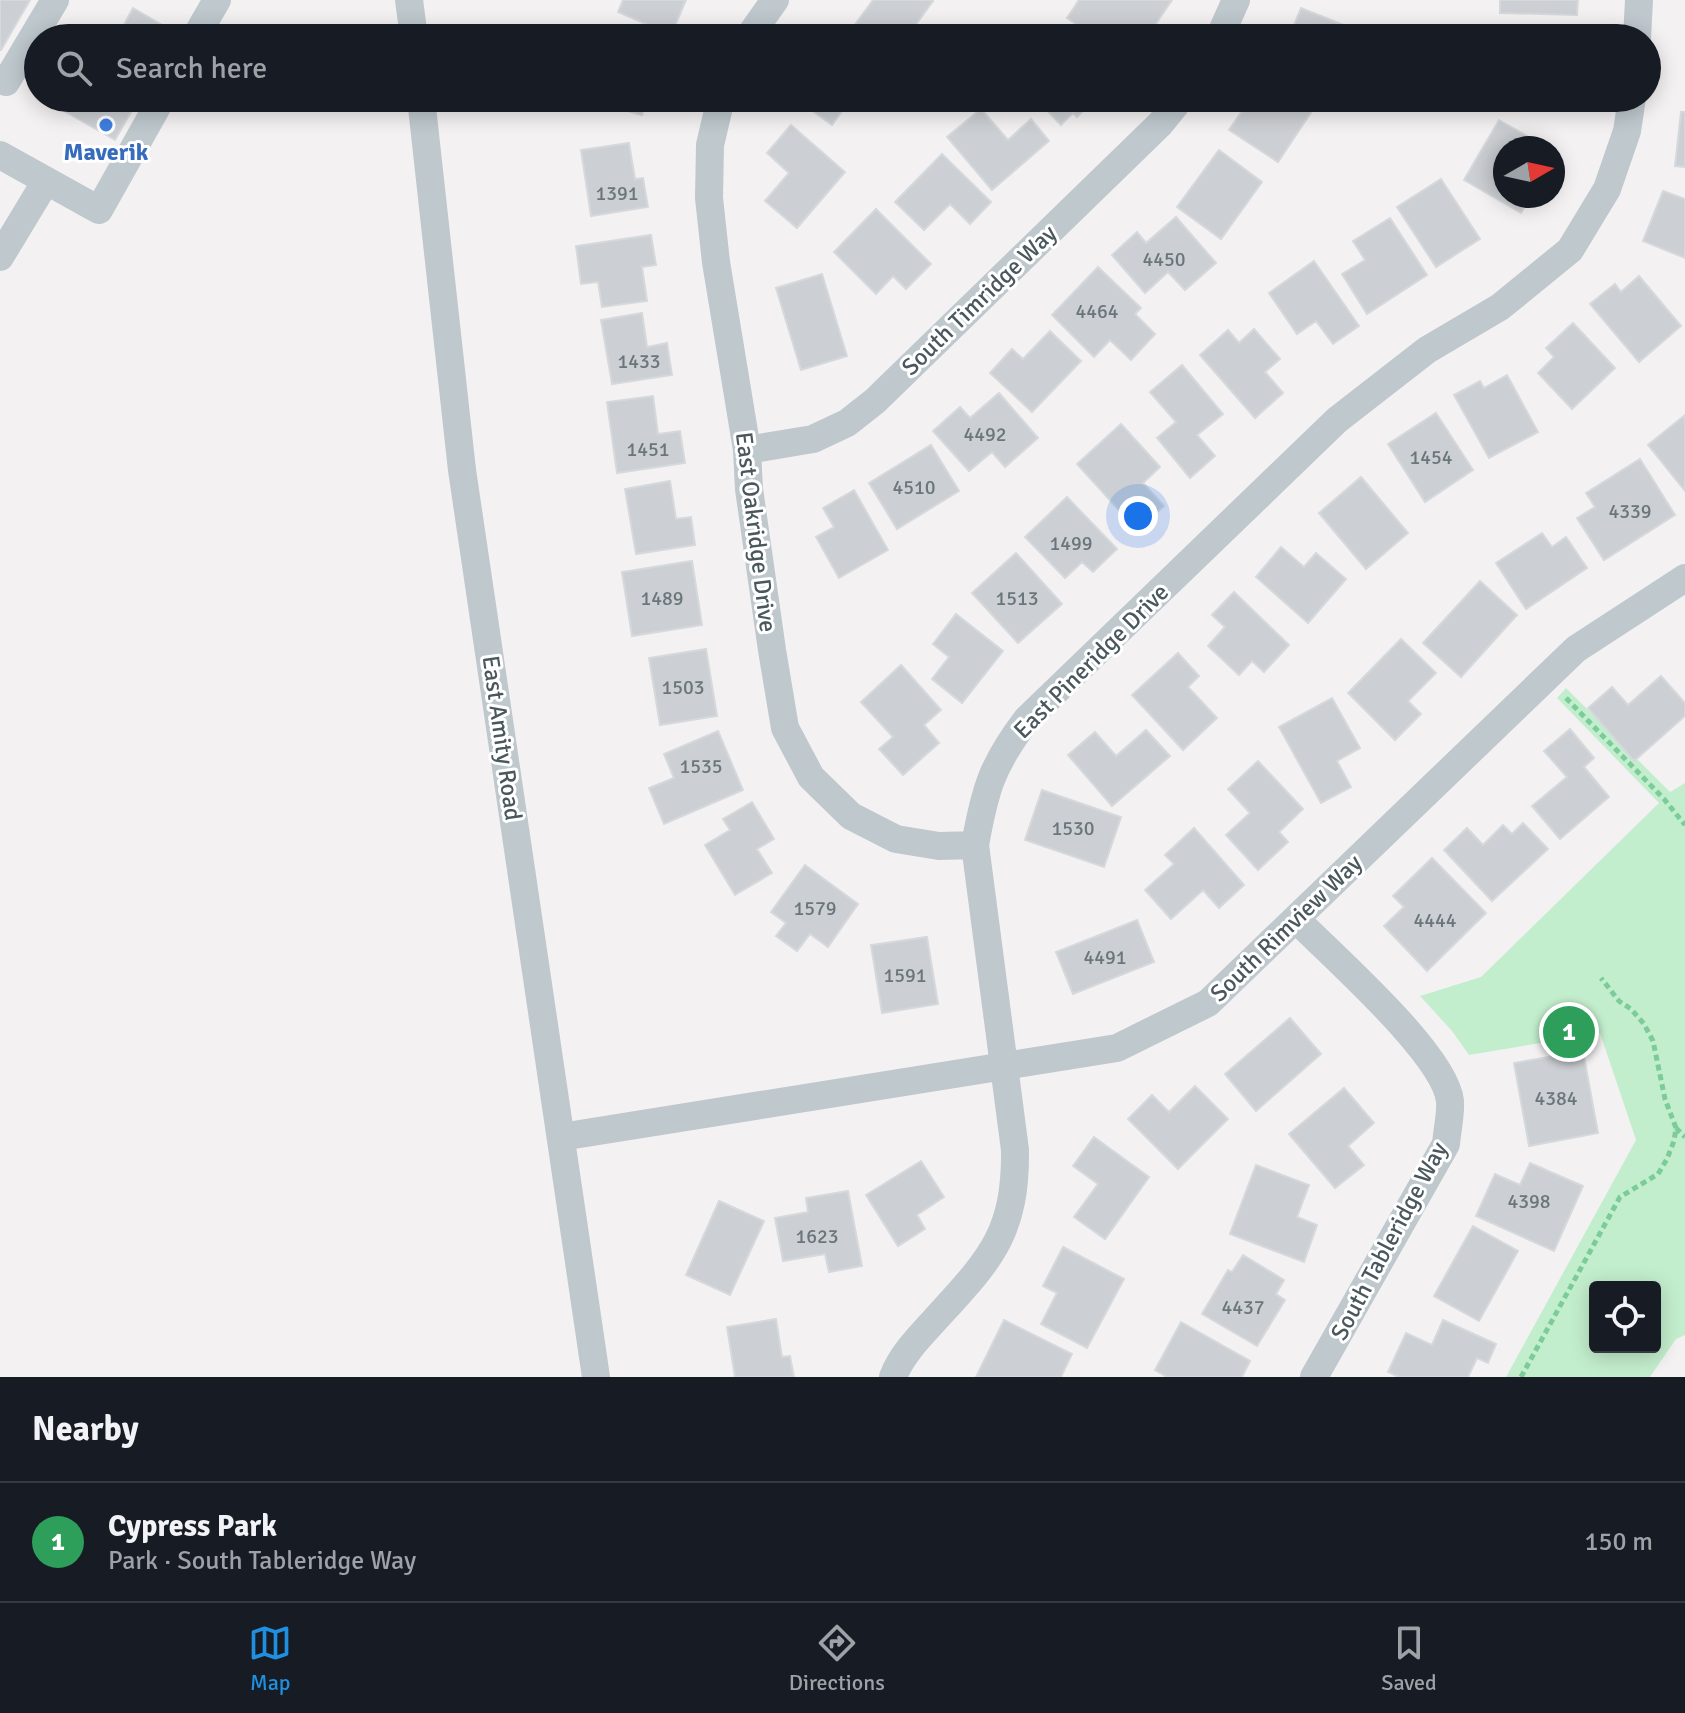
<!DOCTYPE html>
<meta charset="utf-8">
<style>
body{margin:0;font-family:Signika,sans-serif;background:#242831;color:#f1f3f6}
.controls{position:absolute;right:24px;bottom:24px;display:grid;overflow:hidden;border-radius:8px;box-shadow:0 4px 20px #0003}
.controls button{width:72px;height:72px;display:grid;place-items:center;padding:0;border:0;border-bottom:2px solid #363941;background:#171b24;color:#f1f3f6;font:40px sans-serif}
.compass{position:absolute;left:1493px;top:136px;width:72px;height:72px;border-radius:50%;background:#171b24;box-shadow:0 4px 20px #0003;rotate:81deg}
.you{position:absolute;left:1138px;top:516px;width:28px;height:28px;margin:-20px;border:6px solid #fff;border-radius:50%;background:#1a73e8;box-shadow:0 0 0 12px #1a73e833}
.badge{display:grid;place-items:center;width:52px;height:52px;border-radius:50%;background:#208fdf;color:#fff;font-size:26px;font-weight:700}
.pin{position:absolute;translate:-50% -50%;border:4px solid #fff;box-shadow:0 2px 8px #0006}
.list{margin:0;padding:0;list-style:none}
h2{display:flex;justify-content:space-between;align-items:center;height:104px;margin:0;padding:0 32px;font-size:34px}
h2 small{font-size:26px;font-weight:400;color:#9ea1a6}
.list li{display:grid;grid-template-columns:52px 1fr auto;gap:24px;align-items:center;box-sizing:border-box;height:120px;padding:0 32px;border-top:2px solid #363941}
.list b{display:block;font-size:30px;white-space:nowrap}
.list p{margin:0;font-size:26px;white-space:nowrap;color:#9ea1a6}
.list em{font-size:26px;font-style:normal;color:#9ea1a6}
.icon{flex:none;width:44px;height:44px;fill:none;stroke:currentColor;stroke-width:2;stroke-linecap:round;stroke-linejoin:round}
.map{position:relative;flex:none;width:1685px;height:1377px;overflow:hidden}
.search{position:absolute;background:#171b24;box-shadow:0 4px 20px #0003;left:24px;right:24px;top:24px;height:88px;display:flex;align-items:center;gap:20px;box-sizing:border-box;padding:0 28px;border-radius:44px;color:#9ea1a6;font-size:30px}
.sheet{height:224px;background:#171b24}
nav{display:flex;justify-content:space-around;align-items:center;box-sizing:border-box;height:112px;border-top:2px solid #363941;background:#171b24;font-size:22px;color:#9ea1a6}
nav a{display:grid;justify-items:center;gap:4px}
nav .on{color:#208fdf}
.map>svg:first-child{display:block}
.green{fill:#c3eecd;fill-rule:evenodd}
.building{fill:#cccfd3;stroke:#d6d9dc;stroke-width:2}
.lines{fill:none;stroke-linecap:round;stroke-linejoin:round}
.path{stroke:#7bcc98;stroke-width:5;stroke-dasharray:6 4;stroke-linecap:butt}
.minor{stroke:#bec8cd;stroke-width:28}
.shop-dot{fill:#3f7fe0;stroke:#fff;stroke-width:3}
.labels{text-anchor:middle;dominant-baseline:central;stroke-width:6;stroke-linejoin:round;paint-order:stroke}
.number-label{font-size:20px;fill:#6a767b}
.shop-label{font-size:24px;font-weight:bold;fill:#366cbe;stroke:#fff}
.street-label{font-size:24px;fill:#4a585e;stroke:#fff}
</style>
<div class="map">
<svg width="1685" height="1377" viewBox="0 0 1685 1377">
<rect width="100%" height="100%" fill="#f4f1f2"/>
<path class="green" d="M1566 688 1670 792 1685 783V1335L1676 1339 1650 1377H1506L1636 1140 1600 1033 1469 1055 1452 1031 1420 996 1481 977 1659 803 1557 698ZM1595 1287H1655V1347H1595Z"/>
<path class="building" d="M0 0H30L1 50H0Z
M623 0H686L671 35 618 12Z
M873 0H932L933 1 906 38H862L851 30Z
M1079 0H1172L1149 34 1134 25 1125 38H1097L1067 18Z
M1500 0H1578L1577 15 1500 13Z
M133 8 176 33 173 38H117Z
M1301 8 1376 38H1289Z
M1512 26 1576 32 1575 38H1510Z
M72 98H139L115 140 64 111Z
M579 98H647L642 115Z
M795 98H851L832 125Z
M1035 98H1096L1077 117 1073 113 1061 125Z
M1251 98H1298L1314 108 1278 162 1229 130Z
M981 109 1008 140 1031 119 1049 141 992 190 947 137Z
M1681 112H1685V167L1675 166Z
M1499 120 1541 144 1539 148H1505V196H1531L1521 213 1464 180Z
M791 125 845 172 797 228 765 201 789 173 767 153Z
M629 143 635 179 643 178 648 207 591 216 581 150Z
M1219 150 1262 182 1221 239 1177 207Z
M942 154 991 202 970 224 950 204 924 230 895 202Z
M1441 179 1480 239 1436 267 1397 207Z
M1663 191 1685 199V258L1643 241Z
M876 209 931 264 906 289 893 276 876 294 834 252Z
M1176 217 1216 263 1185 290 1168 272 1145 293 1112 255 1137 232 1146 243Z
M1390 218 1427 275 1367 314 1342 274 1365 260 1353 241Z
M651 235 656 265 642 267 647 301 602 307 598 282 581 284 576 246Z
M1314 261 1359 326 1333 344 1316 321 1297 334 1269 293Z
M1098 267 1141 308 1135 314 1155 334 1131 360 1110 340 1094 357 1052 315Z
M822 274 847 356 801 370 776 288Z
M1639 276 1681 326 1639 362 1590 304 1615 284 1621 292Z
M642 313 647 347 667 343 672 375 612 384 601 320Z
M1573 323 1615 368 1572 409 1538 373 1554 357 1546 348Z
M1254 329 1280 359 1265 372 1283 393 1255 418 1200 355 1228 330 1239 343Z
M1050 331 1081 361 1032 412 990 373 1012 349 1023 359Z
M1182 365 1223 414 1197 435 1215 456 1190 478 1157 438 1176 422 1150 392Z
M1507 375 1538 432 1489 458 1454 395 1480 381 1484 388Z
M999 393 1038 438 1005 467 992 452 969 471 933 431 960 407 970 418Z
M653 396 658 434 680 431 685 463 617 473 607 402Z
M1436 413 1473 470 1425 502 1388 444Z
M1685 415V491L1648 445Z
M1121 424 1160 467 1143 483 1164 506 1137 530 1077 464Z
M931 445 959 491 897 529 869 483Z
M1640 459 1675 515 1604 560 1577 518 1595 507 1586 493Z
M1361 477 1408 533 1366 569 1319 513Z
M670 481 676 519 691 517 695 545 636 554 625 489Z
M854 490 888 550 839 578 816 537 834 527 823 508Z
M1067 497 1117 549 1093 572 1082 562 1065 578 1025 537Z
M1542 533 1552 547 1566 537 1587 568 1526 609 1496 563Z
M1281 547 1304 567 1316 553 1346 579 1308 623 1256 577Z
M1016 553 1062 604 1018 643 972 593Z
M692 561 702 625 632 636 622 572Z
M1480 581 1517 615 1461 677 1423 643Z
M1234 592 1289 645 1264 672 1252 661 1239 675 1208 646 1225 627 1212 615Z
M956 614 1003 651 962 703 932 679 949 657 933 644Z
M1401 639 1436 673 1408 701 1421 714 1395 740 1348 693Z
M706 649 717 716 660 725 649 658Z
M1178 653 1199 676 1188 687 1217 718 1183 750 1132 695Z
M901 665 941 710 924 725 939 743 903 775 879 749 893 737 861 702Z
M1661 676 1685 703V716L1634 761 1588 708 1612 687 1628 705Z
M1332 698 1360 748 1337 761 1351 787 1321 803 1279 727Z
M1570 729 1594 758 1584 767 1609 797 1560 839 1532 806 1567 777 1544 751Z
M1146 730 1170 756 1112 806 1068 755 1095 732 1116 756Z
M718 731 743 790 664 824 649 788 674 778 664 754Z
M1258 761 1303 809 1279 832 1288 842 1258 870 1226 835 1250 813 1228 789Z
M1042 790 1121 817 1104 867 1025 840Z
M752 802 774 839 757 849 772 873 735 895 705 845 730 830 723 819Z
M1523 823 1548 849 1492 901 1444 850 1467 828 1483 845 1503 825 1512 834Z
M1194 828 1244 885 1219 908 1203 890 1171 919 1145 890 1174 864 1165 855Z
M1432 858 1486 913 1427 971 1384 926 1404 907 1393 896Z
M805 865 858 904 828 947 810 934 797 951 776 936 786 923 771 912Z
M1137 920 1154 962 1073 994 1056 952Z
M927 937 938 1004 882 1013 871 945Z
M1290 1018 1321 1054 1256 1111 1225 1074Z
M1583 1051 1598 1133 1529 1146 1514 1063Z
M1195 1086 1228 1119 1178 1169 1128 1119 1152 1095 1169 1112Z
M1344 1088 1374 1123 1348 1146 1364 1165 1335 1188 1289 1134Z
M1094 1137 1149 1177 1105 1239 1074 1217 1098 1184 1073 1166Z
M921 1161 944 1197 917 1215 925 1229 898 1246 866 1195Z
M1530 1163 1583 1186 1554 1251 1476 1216 1495 1174 1520 1185Z
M1256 1165 1309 1185 1297 1217 1317 1225 1304 1262 1230 1234Z
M848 1191 862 1266 829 1272 825 1254 783 1261 775 1218 808 1212 806 1198Z
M719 1201 764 1221 730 1295 686 1275Z
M1473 1226 1518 1251 1479 1321 1434 1296Z
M1063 1247 1124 1279 1087 1348 1041 1324 1057 1293 1043 1286Z
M1243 1255 1284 1280 1276 1294 1285 1300 1257 1346 1202 1314 1228 1270 1232 1272Z
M776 1319 782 1357 790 1356 794 1377H735L727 1327Z
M1004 1320 1072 1354 1061 1377H976Z
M1443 1320 1496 1344 1488 1363 1477 1358 1468 1377H1399L1388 1372 1406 1333 1432 1345Z
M1181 1322 1250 1361 1242 1377H1167L1155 1370Z"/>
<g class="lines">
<path class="path" d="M1566 698 1664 799 1685 825
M1676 1128 1685 1137
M1521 1377 1620 1197 1658 1174 1667 1159 1674 1141 1676 1128 1665 1099 1653 1041 1644 1024 1631 1009 1619 1001 1601 978"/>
<path class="minor" d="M409 0 414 38
M195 38 217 0
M748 38 775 0
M1219 38 1236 0
M1637 38 1639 0
M0 79 6 82 55 0
M421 98 462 470 596 1377
M721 98 710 145 709 198 716 262 747 450 749 489 772 650 785 728 811 777 851 816 896 839 939 846 975 845
M0 155 99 210 162 98
M0 257 46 181
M747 450 813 439 847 423 875 401 1160 124 1181 98
M1296 919C1332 956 1445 1054 1450 1101 1451 1114 1447 1131 1446 1144L1314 1377
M561 1137 1117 1048 1208 1003 1576 649 1685 578
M893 1377C901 1356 918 1338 933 1322 988 1261 1016 1237 1015 1150L975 845C985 789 992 765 1027 719L1337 420 1427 350 1500 307 1570 250 1607 189 1627 131 1632 98"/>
</g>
<circle class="shop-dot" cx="106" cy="125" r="8"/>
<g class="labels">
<g class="number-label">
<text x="617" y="193">1391</text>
<text x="1164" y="259">4450</text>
<text x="1097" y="311">4464</text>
<text x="639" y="361">1433</text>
<text x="985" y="434">4492</text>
<text x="648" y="449">1451</text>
<text x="1431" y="457">1454</text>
<text x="914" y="487">4510</text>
<text x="1630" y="511">4339</text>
<text x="1071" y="543">1499</text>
<text x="662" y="598">1489</text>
<text x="1017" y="598">1513</text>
<text x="683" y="687">1503</text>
<text x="701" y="766">1535</text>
<text x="1073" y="828">1530</text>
<text x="815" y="908">1579</text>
<text x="1435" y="920">4444</text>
<text x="1105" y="957">4491</text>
<text x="905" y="975">1591</text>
<text x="1556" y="1098">4384</text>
<text x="1529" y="1201">4398</text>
<text x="817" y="1236">1623</text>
<text x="1243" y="1307">4437</text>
</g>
<g class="shop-label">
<text x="106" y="152">Maverik</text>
</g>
<g class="street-label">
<text transform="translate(979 300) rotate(-44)">South Timridge Way</text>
<text transform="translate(756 532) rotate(83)">East Oakridge Drive</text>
<text transform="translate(1091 661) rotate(-45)">East Pineridge Drive</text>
<text transform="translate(502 738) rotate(82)">East Amity Road</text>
<text transform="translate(1286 928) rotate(-44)">South Rimview Way</text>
<text transform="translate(1389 1241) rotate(-62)">South Tableridge Way</text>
</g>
</g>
</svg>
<div class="controls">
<button><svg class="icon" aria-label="locate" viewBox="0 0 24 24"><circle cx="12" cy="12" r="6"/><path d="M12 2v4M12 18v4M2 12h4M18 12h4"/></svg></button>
</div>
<svg class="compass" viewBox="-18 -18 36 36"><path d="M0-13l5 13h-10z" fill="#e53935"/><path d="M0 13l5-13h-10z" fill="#9ea1a6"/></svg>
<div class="you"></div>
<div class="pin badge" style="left:1569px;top:1032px;background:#2e9e5b">1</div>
<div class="search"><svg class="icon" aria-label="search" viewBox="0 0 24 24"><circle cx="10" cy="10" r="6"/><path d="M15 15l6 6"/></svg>Search here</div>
</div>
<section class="sheet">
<h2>Nearby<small></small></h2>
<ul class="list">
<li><span class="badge" style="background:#2e9e5b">1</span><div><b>Cypress Park</b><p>Park · South Tableridge Way</p></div><em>150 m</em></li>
</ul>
</section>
<nav>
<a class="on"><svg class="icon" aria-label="map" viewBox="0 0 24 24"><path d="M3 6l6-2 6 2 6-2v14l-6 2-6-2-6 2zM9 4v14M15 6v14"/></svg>Map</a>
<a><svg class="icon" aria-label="directions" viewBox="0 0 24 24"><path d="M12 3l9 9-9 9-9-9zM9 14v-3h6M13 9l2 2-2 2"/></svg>Directions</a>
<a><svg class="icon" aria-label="saved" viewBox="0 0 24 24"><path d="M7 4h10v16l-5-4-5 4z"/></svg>Saved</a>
</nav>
